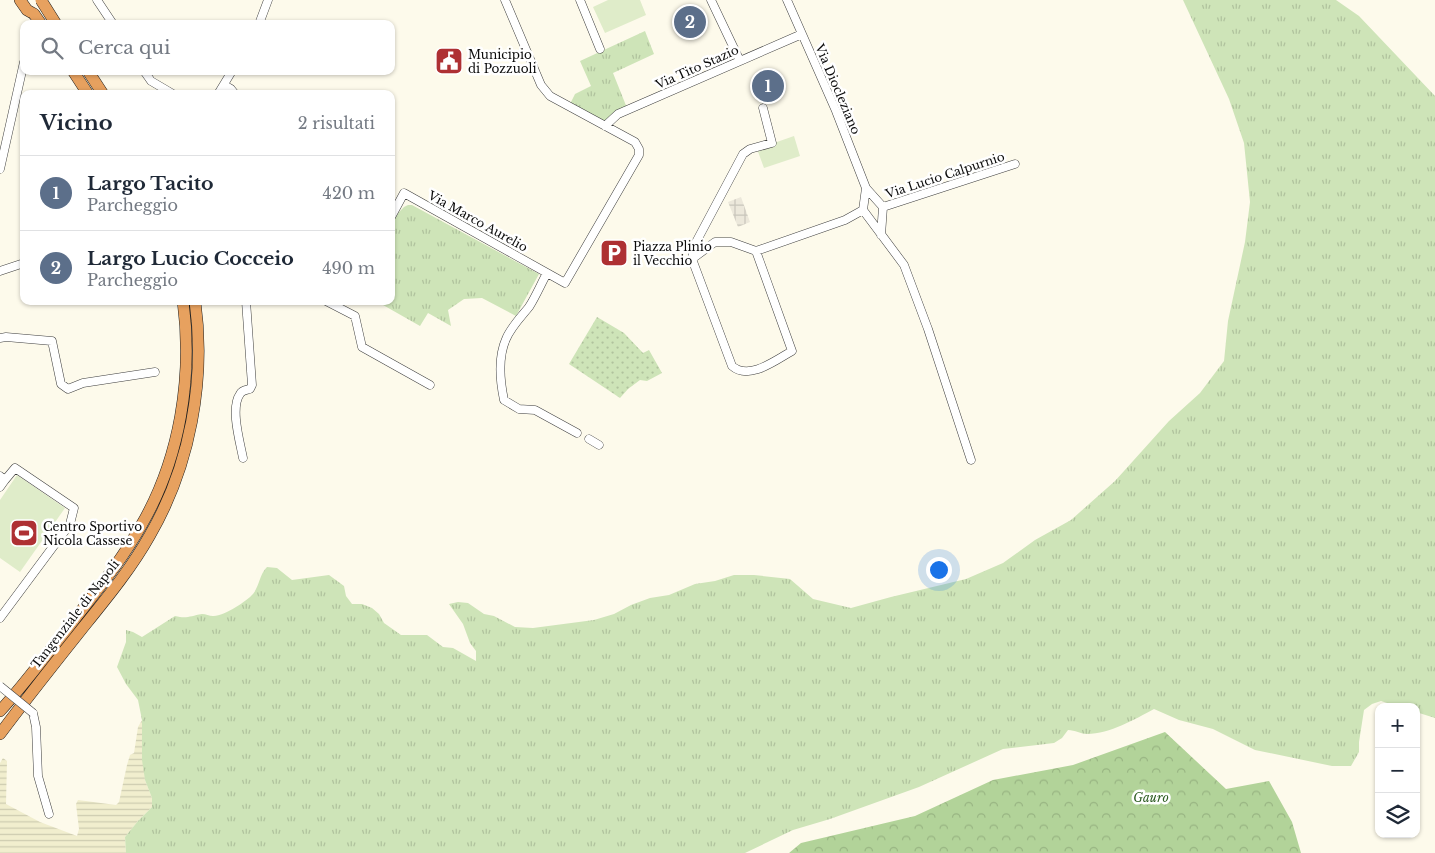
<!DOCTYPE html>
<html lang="it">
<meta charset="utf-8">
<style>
body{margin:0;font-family:"Libre Baskerville",serif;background:#f6f6f7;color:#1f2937}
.controls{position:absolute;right:15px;bottom:15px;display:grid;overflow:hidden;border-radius:10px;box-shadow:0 1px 4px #0004}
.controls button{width:45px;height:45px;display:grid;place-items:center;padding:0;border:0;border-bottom:1px solid #e0e1e3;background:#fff;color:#1f2937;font:25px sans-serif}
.you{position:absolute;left:938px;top:569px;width:18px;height:18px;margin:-12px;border:4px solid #fff;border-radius:50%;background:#1a73e8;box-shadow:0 0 0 8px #1a73e833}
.badge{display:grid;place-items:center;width:32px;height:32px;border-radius:50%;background:#1a73e8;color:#fff;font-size:16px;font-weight:700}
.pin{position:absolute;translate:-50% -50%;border:2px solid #fff;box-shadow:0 1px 5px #0006}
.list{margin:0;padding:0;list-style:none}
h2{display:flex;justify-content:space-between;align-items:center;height:65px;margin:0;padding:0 20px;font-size:21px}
h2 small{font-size:16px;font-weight:400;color:#747a83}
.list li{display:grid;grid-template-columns:32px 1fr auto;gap:15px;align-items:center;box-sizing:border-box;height:75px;padding:0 20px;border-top:1px solid #e0e1e3}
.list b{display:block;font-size:19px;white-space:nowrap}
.list p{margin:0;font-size:16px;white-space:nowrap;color:#747a83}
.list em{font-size:16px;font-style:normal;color:#747a83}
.icon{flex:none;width:28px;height:28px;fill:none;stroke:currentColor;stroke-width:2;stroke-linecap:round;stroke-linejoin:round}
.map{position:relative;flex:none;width:1435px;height:853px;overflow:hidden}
.search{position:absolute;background:#fff;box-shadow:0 1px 4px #0004;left:20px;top:20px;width:375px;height:55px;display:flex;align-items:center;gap:12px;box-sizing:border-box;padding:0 18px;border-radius:10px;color:#747a83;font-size:19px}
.panel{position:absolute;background:#fff;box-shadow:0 1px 4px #0004;left:20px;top:90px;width:375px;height:215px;border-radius:10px}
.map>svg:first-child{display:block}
.farmland{fill:url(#farmland-rules)}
.grass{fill:url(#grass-tufts)}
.forest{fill:url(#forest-crowns)}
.park{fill:url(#park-dots)}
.pitch{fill:#dfecc9}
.plaza{fill:url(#plaza-grid)}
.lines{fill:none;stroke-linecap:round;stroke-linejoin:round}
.minor-casing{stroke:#3e3e3e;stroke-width:9}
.highway-casing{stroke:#1c1c1c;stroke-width:12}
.minor{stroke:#fff;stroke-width:8}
.highway{stroke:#e7a15f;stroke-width:11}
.minor-bridge-casing{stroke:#3e3e3e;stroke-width:9;stroke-linecap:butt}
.highway-bridge-casing{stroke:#1c1c1c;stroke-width:12;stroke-linecap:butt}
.minor-bridge{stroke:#fff;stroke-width:8}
.highway-bridge{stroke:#e7a15f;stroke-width:11}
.labels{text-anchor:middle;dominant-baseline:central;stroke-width:5;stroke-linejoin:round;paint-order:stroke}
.poi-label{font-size:12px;fill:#0b0b0b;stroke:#fff;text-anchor:start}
.street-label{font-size:12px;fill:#0b0b0b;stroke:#fff}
.park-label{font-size:12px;font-style:italic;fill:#2d5c22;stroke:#fff}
</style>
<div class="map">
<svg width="1435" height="853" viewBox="0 0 1435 853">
<defs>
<pattern id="farmland-rules" width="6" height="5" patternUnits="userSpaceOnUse" patternTransform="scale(1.25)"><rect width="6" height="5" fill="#f1eece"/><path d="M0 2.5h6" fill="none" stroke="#cdcbb0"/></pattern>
<pattern id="grass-tufts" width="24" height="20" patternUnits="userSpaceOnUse" patternTransform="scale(1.25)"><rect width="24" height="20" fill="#cee4b8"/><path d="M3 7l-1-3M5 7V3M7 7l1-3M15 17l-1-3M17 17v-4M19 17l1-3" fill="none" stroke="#b0c29d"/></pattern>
<pattern id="forest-crowns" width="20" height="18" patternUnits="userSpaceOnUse" patternTransform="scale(1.25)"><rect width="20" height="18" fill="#b2d399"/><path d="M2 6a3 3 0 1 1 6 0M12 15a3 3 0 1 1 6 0" fill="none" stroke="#98b482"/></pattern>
<pattern id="park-dots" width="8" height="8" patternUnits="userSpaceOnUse" patternTransform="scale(1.25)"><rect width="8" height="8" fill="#cee4b8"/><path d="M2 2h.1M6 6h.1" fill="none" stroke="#b0c29d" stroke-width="1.8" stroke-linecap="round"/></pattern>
<pattern id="plaza-grid" width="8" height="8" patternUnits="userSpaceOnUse" patternTransform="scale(1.25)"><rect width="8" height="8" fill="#ece8db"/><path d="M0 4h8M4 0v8" fill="none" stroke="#c9c6bb"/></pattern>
</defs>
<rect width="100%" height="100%" fill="#fdfaeb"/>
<path class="farmland" d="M142 720 145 780 152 798V807L138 821 125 837 126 853H0V763L3 758 7 761 6 804 40 822 77 836 79 829 76 804 78 800 116 805 119 802 127 765 130 755 134 753 138 727Z"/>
<path class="grass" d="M1183 0H1336L1359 16 1435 96V718L1416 712V707H1399L1381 701 1372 704 1364 710 1359 742V752L1351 766H1332L1255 750 1213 729 1179 720 1154 709C1135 719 1110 734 1087 734 1081 734 1075 730 1068 730L1062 738 1054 743 1003 749 919 787 830 819 793 830 745 853H126L125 837 138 821 152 807V798L145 780 142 760V720L138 700 126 684 117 667 126 642V630L133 632 142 637 175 616C187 619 190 616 202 614 206 614 209 616 213 616 223 617 247 601 253 594 260 585 259 575 267 567L277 568 292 580 329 575 344 586 346 596 352 604H362L372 608 379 614 384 623 401 635H427L443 647 453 648 476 661V651L470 643 463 624 449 604 458 602 468 603 484 614 494 616 515 627 533 628 594 620 614 614 631 605 650 598 669 595 695 584 715 581 734 575H754L790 579 813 599 851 608 891 597 966 579 1003 563 1035 540 1071 520 1115 481 1169 421 1200 393 1224 361 1228 321 1245 242 1250 202 1244 143 1229 99Z
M645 31 654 54 613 73 627 108 605 122 570 104 575 94 591 86 580 61Z
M408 205H412L539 274 516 316 482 298 464 299 448 310 451 326 428 313 420 326 376 301H391V226L398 213 404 207Z"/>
<path class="forest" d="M1165 732 1226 789 1269 781 1292 822 1301 853H789L801 843 915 816 993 780 1073 765Z"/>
<path class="park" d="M597 317 624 333 643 353 649 350 662 373 647 381 640 380 628 389 620 398 569 364Z"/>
<path class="pitch" d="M608 0H640L646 15 605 33 593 7Z
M794 136 800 156 764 168 757 149Z
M17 475 65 508 20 572 0 558V500Z"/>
<path class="plaza" d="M741 197 750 222 738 227 728 202Z"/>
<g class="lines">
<defs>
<path id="minor" d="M97 0 113 24
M580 0 600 49
M711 0 740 61
M787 0 836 111 866 188 883 207 881 235
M259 24 268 0
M144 71 151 81 173 94
M224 85 231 89 235 94
M218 94 232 71
M605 126 618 114 802 34
M0 169 24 62
M883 207 1015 164
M863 210 904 265 928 329 971 460
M863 210 866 188
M391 217 404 193 565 283 639 155V149L635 142 550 96 541 85 505 0
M756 251 792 351C776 360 749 381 732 366L692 259 715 242H731L756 251 845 220 863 210
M692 259 694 246 743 154 750 149 772 143 763 108
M0 271 24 263
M547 273C541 284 536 296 529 307 521 317 511 327 506 339 498 357 500 381 504 400L519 409 535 410 577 433
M326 301 355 316 362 347 430 385
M0 338 6 337 52 341 61 384 68 389 83 383 155 372
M589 439 599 445
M243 458C240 442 230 408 240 394 242 390 246 390 250 389L252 385 246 301
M0 476 5 480 0 487
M0 618 70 524 74 508 15 468 5 480
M33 713 36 727 38 776 49 814"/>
<path id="highway" d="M20 0 27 10 34 14
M73 71 88 94
M88 71 103 94
M0 711C24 685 45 656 67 629 93 595 121 562 142 524 180 458 193 377 183 301
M0 734C26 699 54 664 81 630 106 599 131 569 150 535 190 466 206 380 195 301"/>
</defs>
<use href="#minor" class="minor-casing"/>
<use href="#highway" class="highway-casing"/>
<use href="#minor" class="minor"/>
<use href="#highway" class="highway"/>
<defs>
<path id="minor-bridge" d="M0 686 33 713"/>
<path id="highway-bridge" d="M41 0 56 24
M34 14 41 24"/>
</defs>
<use href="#minor-bridge" class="minor-bridge-casing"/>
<use href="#highway-bridge" class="highway-bridge-casing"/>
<use href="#minor-bridge" class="minor-bridge"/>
<use href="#highway-bridge" class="highway-bridge"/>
</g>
<defs>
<symbol id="civic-square" viewBox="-11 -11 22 22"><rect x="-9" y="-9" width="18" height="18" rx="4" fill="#ae3033" stroke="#fff"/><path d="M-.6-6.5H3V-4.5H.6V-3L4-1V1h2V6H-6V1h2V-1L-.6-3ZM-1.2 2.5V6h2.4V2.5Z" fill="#fff"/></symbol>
<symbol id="parking-square" viewBox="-11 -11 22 22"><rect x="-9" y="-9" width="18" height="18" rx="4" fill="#ae3033" stroke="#fff"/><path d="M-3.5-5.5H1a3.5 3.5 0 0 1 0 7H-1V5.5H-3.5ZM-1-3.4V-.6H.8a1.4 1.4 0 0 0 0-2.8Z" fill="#fff"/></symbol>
<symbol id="stadium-square" viewBox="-11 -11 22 22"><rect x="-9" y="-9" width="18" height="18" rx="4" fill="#ae3033" stroke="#fff"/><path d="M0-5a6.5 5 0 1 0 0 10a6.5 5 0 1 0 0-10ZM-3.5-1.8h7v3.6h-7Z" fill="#fff"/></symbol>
</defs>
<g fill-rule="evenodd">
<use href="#civic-square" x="433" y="45" width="32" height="32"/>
<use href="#parking-square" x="598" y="237" width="32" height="32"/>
<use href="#stadium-square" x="8" y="517" width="32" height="32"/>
</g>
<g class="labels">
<g class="poi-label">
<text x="468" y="54">Municipio<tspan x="468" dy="14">di Pozzuoli</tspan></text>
<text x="633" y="246">Piazza Plinio<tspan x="633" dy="14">il Vecchio</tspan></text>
<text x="43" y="526">Centro Sportivo<tspan x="43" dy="14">Nicola Cassese</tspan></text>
</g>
<g class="street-label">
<text transform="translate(697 67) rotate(-24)">Via Tito Stazio</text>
<text transform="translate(838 89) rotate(67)">Via Diocleziano</text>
<text transform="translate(945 175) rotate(-18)">Via Lucio Calpurnio</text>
<text transform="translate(478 221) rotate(29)">Via Marco Aurelio</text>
<text transform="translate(75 614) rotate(-52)">Tangenziale di Napoli</text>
</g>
<g class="park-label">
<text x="1151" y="797">Gauro</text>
</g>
</g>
</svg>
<div class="controls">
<button>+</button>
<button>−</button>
<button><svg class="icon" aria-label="layers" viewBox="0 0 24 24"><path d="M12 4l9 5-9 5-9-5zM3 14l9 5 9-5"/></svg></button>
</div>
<div class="you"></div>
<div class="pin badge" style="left:768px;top:86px;background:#5c6f8a">1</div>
<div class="pin badge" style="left:690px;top:22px;background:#5c6f8a">2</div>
<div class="search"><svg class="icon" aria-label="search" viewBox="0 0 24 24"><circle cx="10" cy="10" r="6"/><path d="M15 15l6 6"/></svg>Cerca qui</div>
<section class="panel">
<h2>Vicino<small>2 risultati</small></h2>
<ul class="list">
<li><span class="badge" style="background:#5c6f8a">1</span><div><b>Largo Tacito</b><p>Parcheggio</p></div><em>420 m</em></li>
<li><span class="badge" style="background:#5c6f8a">2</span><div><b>Largo Lucio Cocceio</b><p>Parcheggio</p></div><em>490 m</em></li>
</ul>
</section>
</div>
